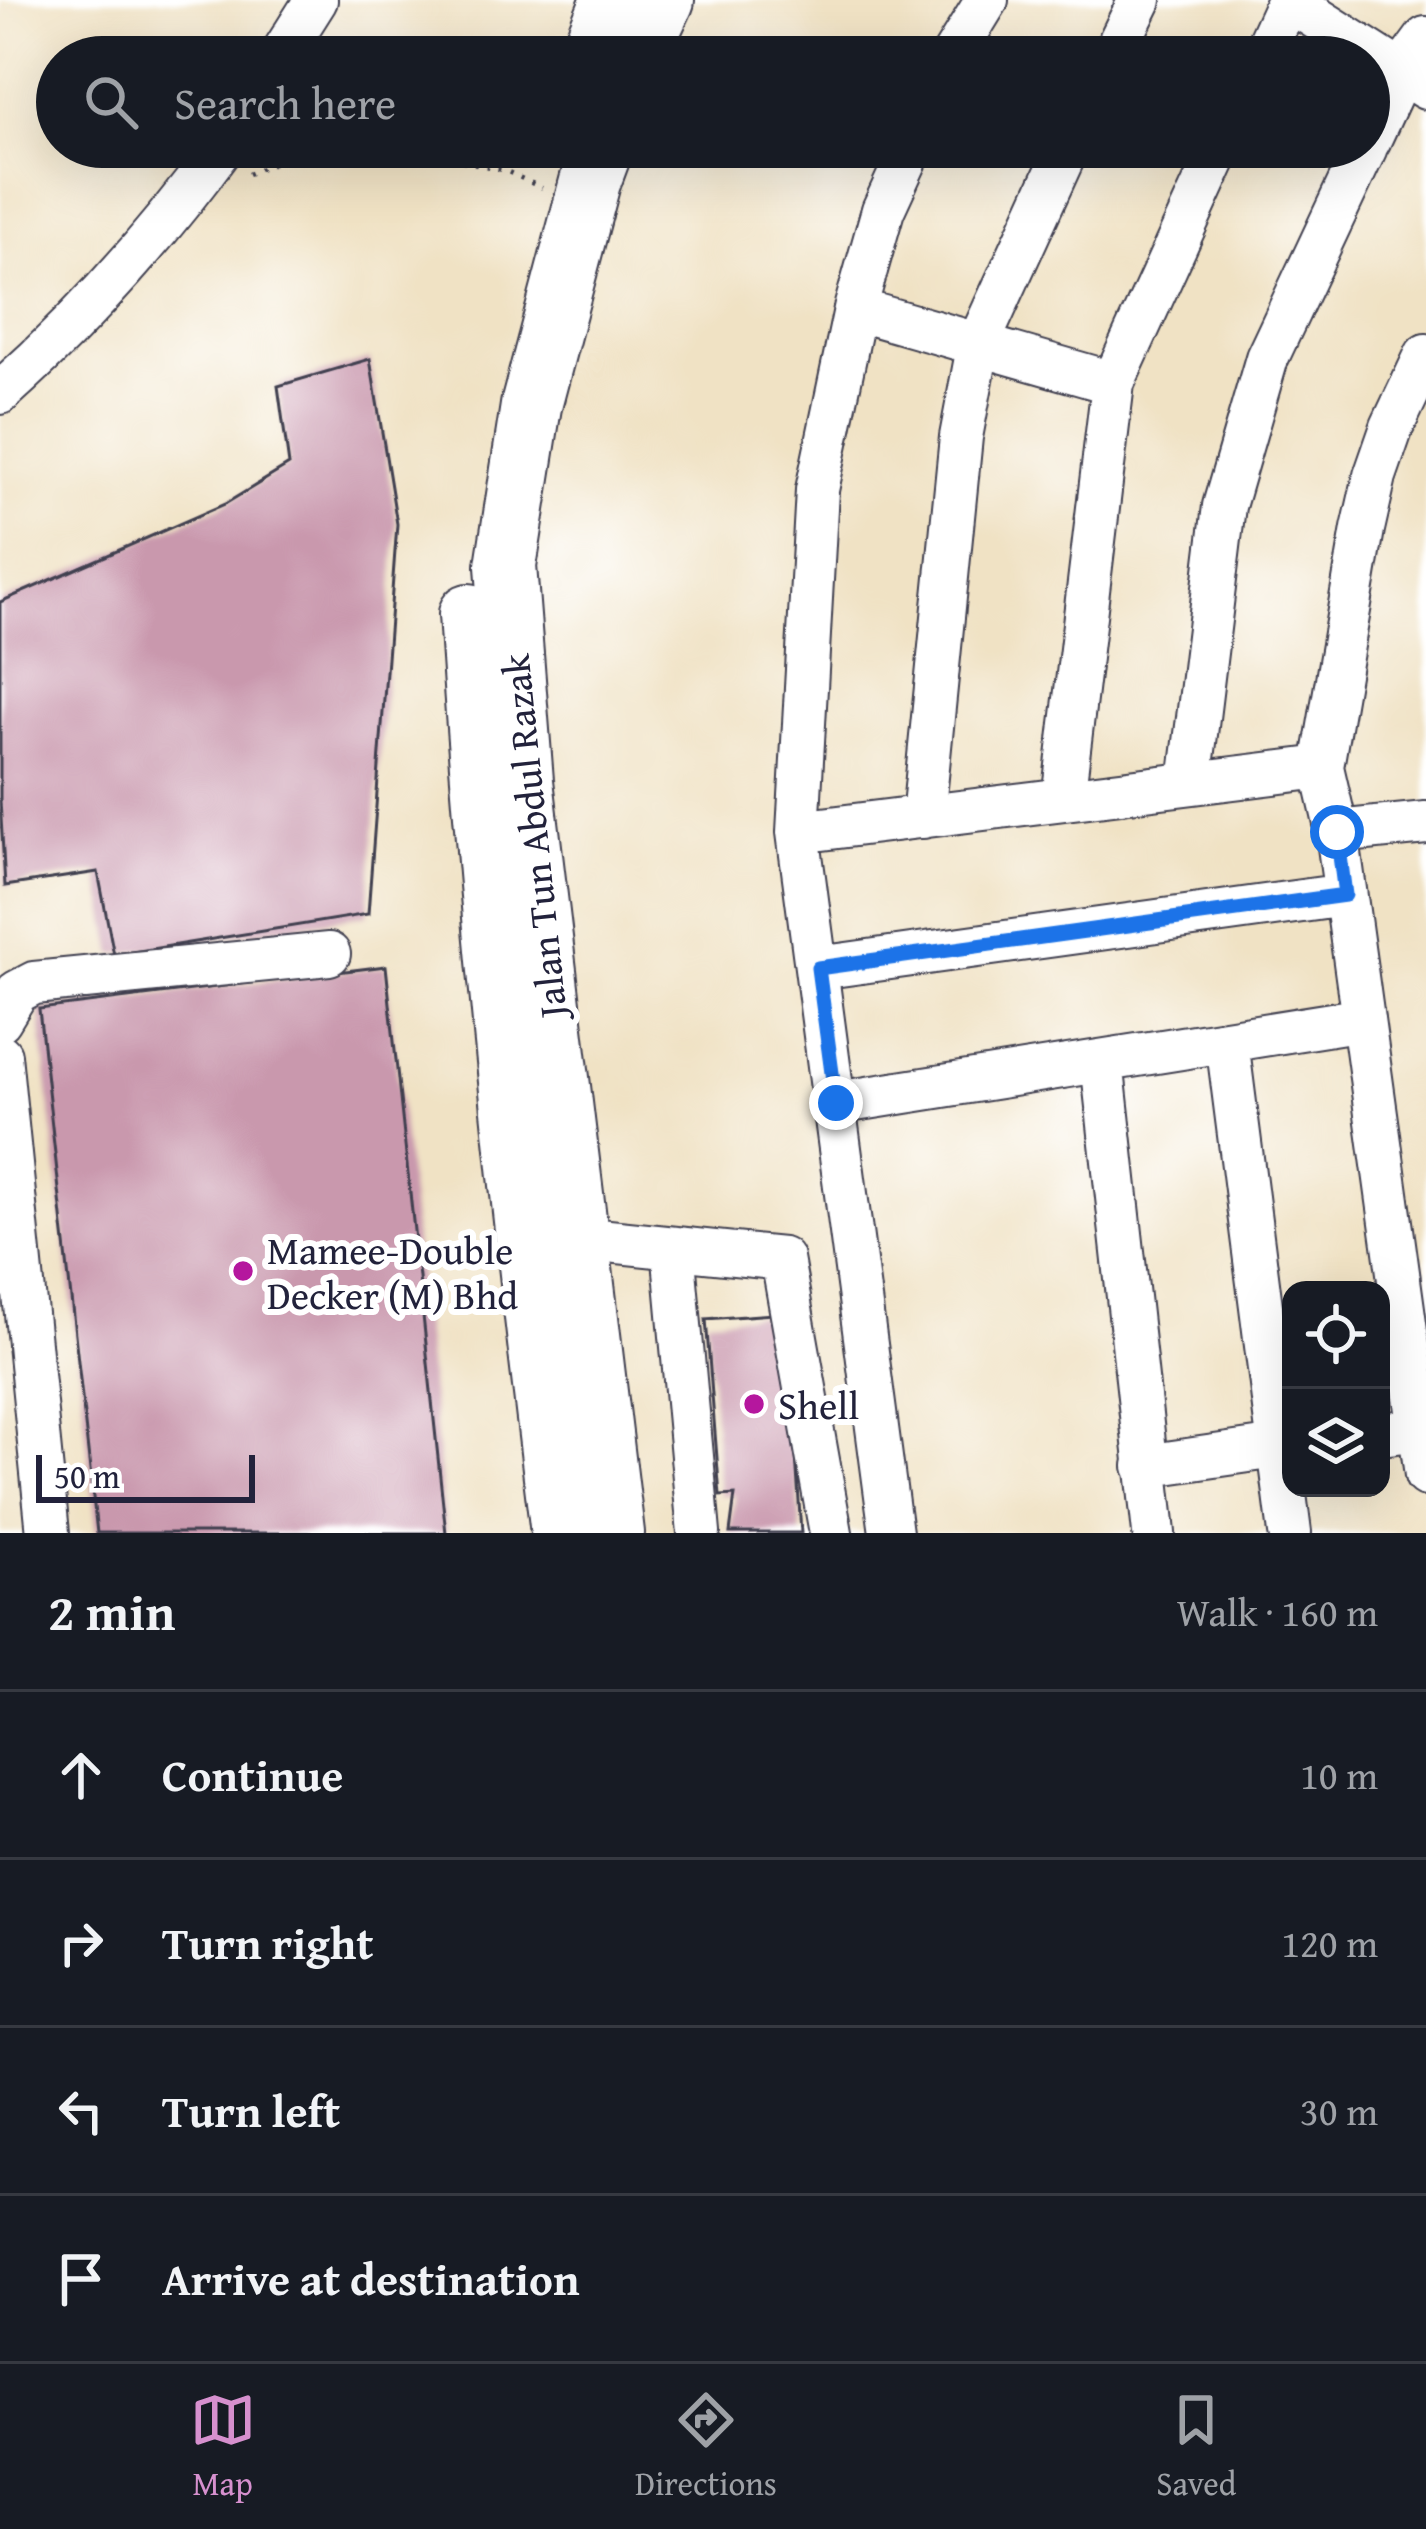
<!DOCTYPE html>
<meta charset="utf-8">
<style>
body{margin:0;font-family:"Gentium Book Plus",serif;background:#20242c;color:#f1f3f6}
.controls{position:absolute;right:36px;bottom:36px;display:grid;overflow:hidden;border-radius:24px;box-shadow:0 12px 48px #0002}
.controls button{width:108px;height:108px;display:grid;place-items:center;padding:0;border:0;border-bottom:3px solid #363941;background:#171b24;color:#f1f3f6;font:60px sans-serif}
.scale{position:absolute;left:36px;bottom:30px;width:219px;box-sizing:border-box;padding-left:12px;border:6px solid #22223b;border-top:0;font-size:33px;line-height:42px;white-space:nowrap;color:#22223b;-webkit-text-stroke:9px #fff;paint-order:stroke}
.stop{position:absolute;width:36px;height:36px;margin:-27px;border:9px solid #1a73e8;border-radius:50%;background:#fff}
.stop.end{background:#1a73e8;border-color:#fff;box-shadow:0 3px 12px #0008}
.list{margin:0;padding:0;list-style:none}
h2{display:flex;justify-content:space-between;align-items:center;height:156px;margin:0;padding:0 48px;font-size:51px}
h2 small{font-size:39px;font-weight:400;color:#9ea1a6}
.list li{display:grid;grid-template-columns:78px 1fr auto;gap:36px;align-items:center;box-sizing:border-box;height:168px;padding:0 48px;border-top:3px solid #363941}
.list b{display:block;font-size:45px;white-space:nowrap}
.list em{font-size:39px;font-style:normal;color:#9ea1a6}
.icon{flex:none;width:66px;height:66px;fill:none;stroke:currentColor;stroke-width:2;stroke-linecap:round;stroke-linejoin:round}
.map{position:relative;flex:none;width:1426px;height:1533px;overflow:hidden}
.search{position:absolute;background:#171b24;box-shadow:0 12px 48px #0002;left:36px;right:36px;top:36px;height:132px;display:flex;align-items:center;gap:30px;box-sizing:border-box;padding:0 42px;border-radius:66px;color:#9ea1a6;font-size:45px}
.sheet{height:828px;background:#171b24}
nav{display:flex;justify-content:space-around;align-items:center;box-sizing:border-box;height:168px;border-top:3px solid #363941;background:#171b24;font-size:33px;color:#9ea1a6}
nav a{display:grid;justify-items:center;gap:6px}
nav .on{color:#d690ce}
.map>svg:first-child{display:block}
.building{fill:#c998ad}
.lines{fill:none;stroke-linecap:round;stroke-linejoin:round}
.minor-casing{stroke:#413f50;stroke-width:46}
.highway-casing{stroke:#413f50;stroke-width:64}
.path{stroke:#413f50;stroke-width:4.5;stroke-dasharray:3 9;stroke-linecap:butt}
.minor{stroke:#fff;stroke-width:42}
.highway{stroke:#fff;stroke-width:60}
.route{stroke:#1a73e8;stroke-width:15}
.poi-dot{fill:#b5179e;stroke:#fff;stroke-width:4.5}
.labels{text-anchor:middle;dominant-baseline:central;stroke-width:12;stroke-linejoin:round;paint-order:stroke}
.street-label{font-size:39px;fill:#22223b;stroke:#fff}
.poi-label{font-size:39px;fill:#22223b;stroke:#fff;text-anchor:start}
</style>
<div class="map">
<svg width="1426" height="1533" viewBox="0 0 1426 1533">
<rect width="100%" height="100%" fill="#fff"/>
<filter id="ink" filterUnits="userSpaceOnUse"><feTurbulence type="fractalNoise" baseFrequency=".00833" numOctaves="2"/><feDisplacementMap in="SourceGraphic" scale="24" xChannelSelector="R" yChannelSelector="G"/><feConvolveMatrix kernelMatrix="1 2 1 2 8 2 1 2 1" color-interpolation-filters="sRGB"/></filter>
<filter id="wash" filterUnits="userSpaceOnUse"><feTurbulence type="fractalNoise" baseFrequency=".004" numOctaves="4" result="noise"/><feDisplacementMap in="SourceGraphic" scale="48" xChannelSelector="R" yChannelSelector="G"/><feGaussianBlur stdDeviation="2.7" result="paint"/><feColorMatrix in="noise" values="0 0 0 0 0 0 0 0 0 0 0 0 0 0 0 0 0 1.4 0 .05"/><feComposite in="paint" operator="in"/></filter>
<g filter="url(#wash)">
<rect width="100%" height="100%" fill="#f0e2c4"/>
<g id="blocks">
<path class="building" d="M370 359 397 524 368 914 114 955 98 872 5 886 0 800V602L225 504 289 465 278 386Z
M386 966 446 1533H97L39 1009Z
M787 1313 801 1533H730L735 1495 720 1496 706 1319Z"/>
</g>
</g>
<g filter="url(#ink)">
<use href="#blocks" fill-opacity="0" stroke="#413f50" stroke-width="3"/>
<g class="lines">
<defs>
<path id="minor" d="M1288 0 1426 88
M280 57 316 0
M952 57 987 0
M1112 57 1140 0
M1262 57 1288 0
M1369 141 1401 72 1426 38
M855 309 1113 383
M1426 355 1392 427 1375 476 1363 529 1322 767 1337 832 1426 1475
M0 393C82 320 157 236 222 147
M1190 783 1224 506 1267 358 1366 147
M1063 799 1113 383 1221 147
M923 817 961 437 979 342 1068 147
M798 832 1322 767
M1337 832 1426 823
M818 968 1345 895
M0 1020 17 992 34 983 329 954
M1227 1041 1290 1533
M0 1055 48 1533
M1102 1061 1154 1533
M836 1103 1363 1019
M579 1238 782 1259 831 1533
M673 1248 699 1533
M1381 1434 1420 1429
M1145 1466 1291 1445
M891 1533 798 832 817 490 855 309 883 210 912 147"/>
<path id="highway" d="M589 57 612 0
M637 57 664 0
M603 147 590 182 531 406 506 566 523 781 614 1533
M469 614C489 921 523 1227 561 1533"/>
</defs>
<use href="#minor" class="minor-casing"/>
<use href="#highway" class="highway-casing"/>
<path class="path" d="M404 147 506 171 542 188
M248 174 292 155 332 147"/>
<use href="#minor" class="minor"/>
<use href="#highway" class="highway"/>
</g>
</g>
<g class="lines" filter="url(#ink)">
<path class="route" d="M836 1103 818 968 1345 895 1337 832"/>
</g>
<g class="poi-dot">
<circle cx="243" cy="1271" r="12"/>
<circle cx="754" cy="1404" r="12"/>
</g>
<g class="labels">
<g class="street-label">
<text transform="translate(533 836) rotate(-96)">Jalan Tun Abdul Razak</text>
</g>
<g class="poi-label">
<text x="267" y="1249">Mamee-Double<tspan x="267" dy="45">Decker (M) Bhd</tspan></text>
<text x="778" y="1404">Shell</text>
</g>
</g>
</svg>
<div class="controls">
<button><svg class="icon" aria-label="locate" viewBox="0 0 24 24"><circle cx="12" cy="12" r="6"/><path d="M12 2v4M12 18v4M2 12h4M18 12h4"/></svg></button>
<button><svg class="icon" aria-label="layers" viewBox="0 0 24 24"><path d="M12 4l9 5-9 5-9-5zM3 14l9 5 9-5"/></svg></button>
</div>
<div class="scale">50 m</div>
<div class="stop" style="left:1337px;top:832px"></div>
<div class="stop end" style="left:836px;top:1103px"></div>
<div class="search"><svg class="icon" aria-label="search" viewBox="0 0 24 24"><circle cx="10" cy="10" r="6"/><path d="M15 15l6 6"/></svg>Search here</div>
</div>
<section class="sheet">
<h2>2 min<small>Walk · 160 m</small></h2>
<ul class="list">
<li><svg class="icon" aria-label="ahead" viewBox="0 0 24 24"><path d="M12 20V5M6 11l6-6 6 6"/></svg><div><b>Continue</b></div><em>10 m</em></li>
<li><svg class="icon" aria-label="right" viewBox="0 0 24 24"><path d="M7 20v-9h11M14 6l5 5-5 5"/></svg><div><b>Turn right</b></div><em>120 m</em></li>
<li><svg class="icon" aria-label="left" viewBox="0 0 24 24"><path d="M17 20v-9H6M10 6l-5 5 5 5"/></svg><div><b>Turn left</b></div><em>30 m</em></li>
<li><svg class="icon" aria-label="arrive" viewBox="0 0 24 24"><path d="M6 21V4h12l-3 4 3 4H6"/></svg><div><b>Arrive at destination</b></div></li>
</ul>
</section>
<nav>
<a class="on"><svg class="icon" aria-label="map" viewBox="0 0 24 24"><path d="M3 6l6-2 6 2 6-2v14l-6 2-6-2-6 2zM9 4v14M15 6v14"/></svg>Map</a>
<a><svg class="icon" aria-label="directions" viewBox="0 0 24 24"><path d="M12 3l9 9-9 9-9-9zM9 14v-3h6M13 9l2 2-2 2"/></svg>Directions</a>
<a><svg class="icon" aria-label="saved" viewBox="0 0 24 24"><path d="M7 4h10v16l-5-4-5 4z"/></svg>Saved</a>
</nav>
